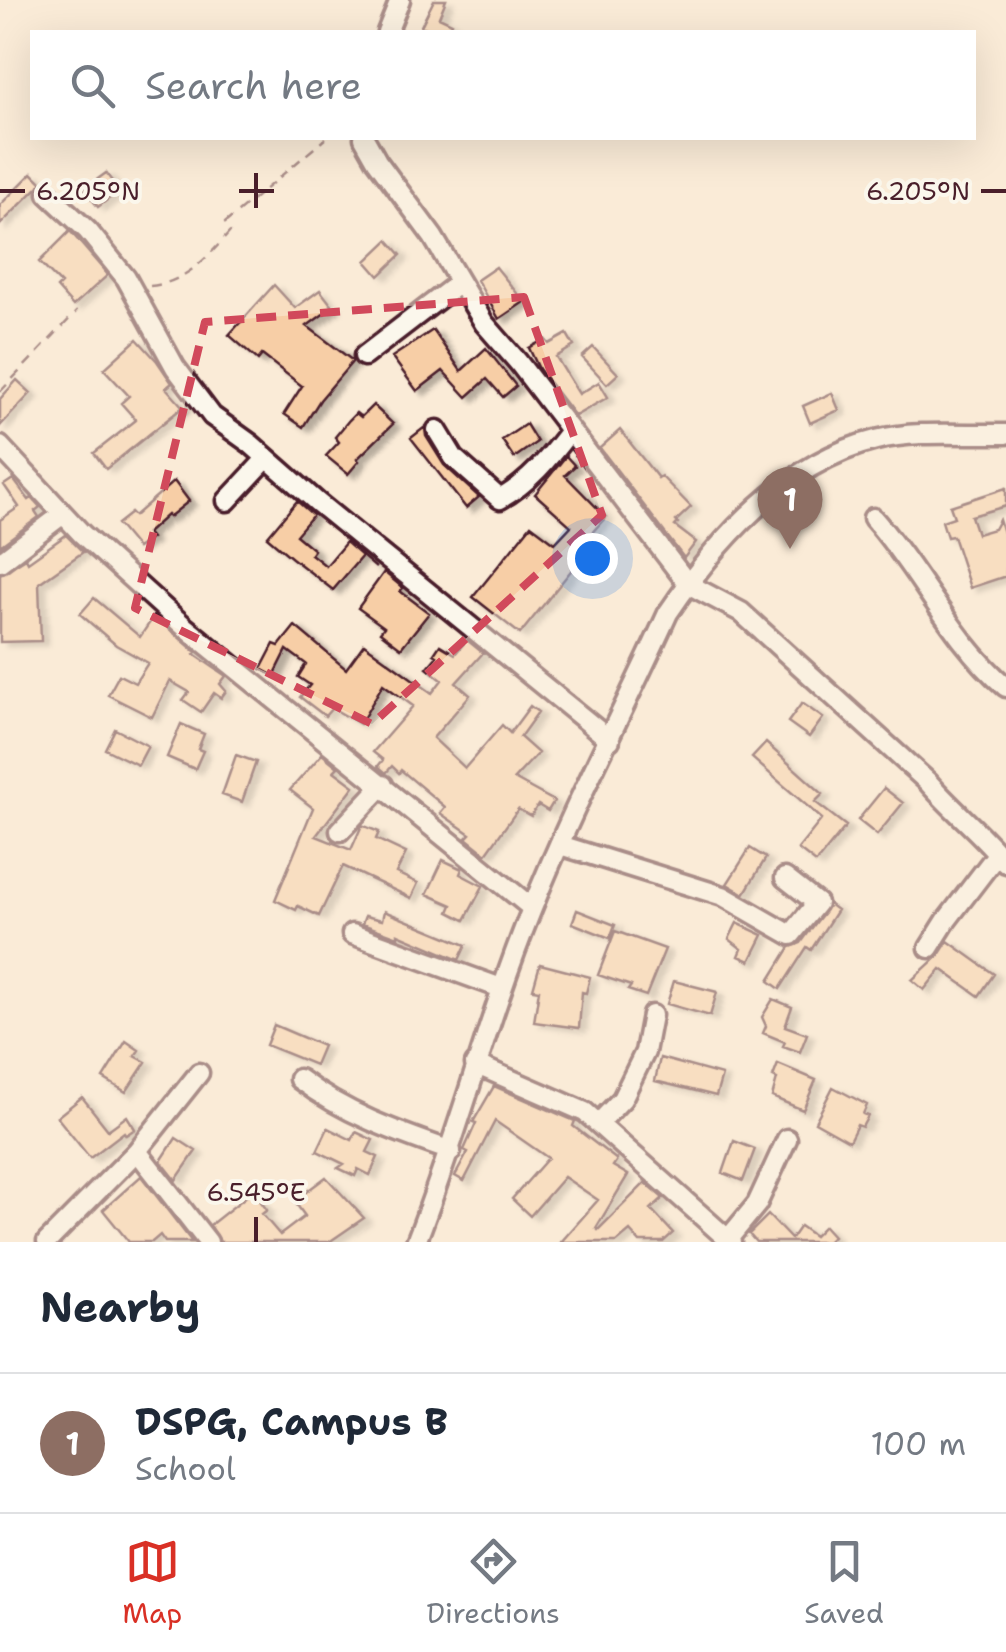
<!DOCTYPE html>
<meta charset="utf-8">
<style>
body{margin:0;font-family:"Shantell Sans",sans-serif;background:#f6f6f7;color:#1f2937}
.you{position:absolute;left:592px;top:558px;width:35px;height:35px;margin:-25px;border:8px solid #fff;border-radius:50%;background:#1a73e8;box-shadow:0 0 0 15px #1a73e833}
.badge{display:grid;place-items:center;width:65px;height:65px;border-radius:50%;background:#d93025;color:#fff;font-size:32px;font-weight:700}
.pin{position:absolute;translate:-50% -82px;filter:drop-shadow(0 2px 5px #0008)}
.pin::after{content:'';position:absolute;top:52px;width:35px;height:30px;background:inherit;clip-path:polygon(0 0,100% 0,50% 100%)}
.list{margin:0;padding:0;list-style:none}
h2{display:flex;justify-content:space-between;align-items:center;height:130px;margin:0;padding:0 40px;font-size:42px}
h2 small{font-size:32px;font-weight:400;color:#747a83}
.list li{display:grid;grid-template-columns:65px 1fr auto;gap:30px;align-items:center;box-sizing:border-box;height:140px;padding:0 40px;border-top:2px solid #e0e1e3}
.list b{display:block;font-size:38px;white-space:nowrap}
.list p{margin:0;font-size:32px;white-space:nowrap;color:#747a83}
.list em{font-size:32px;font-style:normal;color:#747a83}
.icon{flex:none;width:55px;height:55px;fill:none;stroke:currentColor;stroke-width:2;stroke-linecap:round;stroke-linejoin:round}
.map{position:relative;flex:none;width:1006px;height:1242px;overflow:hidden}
.search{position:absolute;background:#fff;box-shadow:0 10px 40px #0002;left:30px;right:30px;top:30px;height:110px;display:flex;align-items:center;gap:25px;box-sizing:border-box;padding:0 35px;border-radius:0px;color:#747a83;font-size:38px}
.sheet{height:270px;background:#fff}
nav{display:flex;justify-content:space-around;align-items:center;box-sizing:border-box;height:140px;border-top:2px solid #e0e1e3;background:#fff;font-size:28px;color:#747a83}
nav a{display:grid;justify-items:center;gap:5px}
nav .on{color:#d93025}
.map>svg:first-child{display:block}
.building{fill:#f7cea6;stroke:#4a1f2b;stroke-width:2.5;filter:url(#shadow)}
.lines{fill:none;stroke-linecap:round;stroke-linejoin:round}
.minor-casing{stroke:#4a1f2b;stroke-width:25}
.path{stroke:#4a1f2b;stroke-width:2.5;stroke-dasharray:10 8;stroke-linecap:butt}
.minor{stroke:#fbf7ec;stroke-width:18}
.marked{fill:none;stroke:#d1495b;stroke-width:8;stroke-dasharray:20 12;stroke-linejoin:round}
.ticks{fill:none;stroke:#4a1f2b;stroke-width:4}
.ticks-label{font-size:25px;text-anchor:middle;fill:#4a1f2b;stroke:#fbf7ec;stroke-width:8;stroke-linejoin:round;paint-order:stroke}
</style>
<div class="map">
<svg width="1006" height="1242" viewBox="0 0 1006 1242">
<defs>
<filter id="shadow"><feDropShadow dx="7" dy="4" stdDeviation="2.5" flood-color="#0004"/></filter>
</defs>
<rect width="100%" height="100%" fill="#faebd7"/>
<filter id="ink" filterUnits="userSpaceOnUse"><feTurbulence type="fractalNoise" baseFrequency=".01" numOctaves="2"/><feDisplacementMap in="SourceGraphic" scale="20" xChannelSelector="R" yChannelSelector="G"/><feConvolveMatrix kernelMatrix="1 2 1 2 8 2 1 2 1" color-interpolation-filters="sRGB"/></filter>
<g filter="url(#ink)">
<path class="building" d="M434 0H446L439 17 452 23 448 32H435L421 26Z
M32 173 42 183 0 225V205Z
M106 173 119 191 98 207 84 189Z
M70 231 108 275 73 306 57 288 61 284 39 262Z
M388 240 401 255 379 276 366 261Z
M496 267 524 302 499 319 477 280Z
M274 285 295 308 320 290 333 307 307 326 353 361 320 400 303 427 284 414 302 386 262 355 258 360 229 335Z
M433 330 461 371 486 348 516 386 503 397 487 379 467 397 443 371 417 391 392 357Z
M567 334 574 346 556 357 579 394 599 382 608 397 575 416 539 369 529 348 545 339 549 344Z
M137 339 157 361 172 383 166 388 183 407 106 469 94 453 136 420 121 403 129 396 104 369Z
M593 347 618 374 607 384 582 357Z
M17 380 31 393 0 426V399Z
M832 393 839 410 810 423 803 406Z
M373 405 393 424 357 459 359 461 348 474 326 456 339 442 335 437 349 420 356 413 361 417Z
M526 424 537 442 514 458 502 440Z
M425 427 426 436 444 465 479 497 466 508 411 438Z
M620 430 658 478 661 476 691 507 676 521 678 523 675 526 696 542 684 558 600 448Z
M566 456 575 466 565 475 606 517 571 556 578 562 520 634 473 597 531 525 555 543 571 526 535 494Z
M13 479 29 500 32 498 40 507 35 511 39 517 0 546V520L19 507 4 485Z
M174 481 189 501 169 517 167 515 147 533 151 538 137 548 117 524 131 513 134 516Z
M1006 488V506L971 516 977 534 994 529 999 520 1006 542V576L970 588 953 536 947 537 942 521 954 517 950 506Z
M297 501 313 515 296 535 314 550 311 554 326 566 346 542 376 568 362 556 333 590 292 558 267 537Z
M66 535 83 552 39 583 41 641 0 642V574L26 558 28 562Z
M384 572 403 588 400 591 429 613 401 648 380 632 384 627 358 608Z
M94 598 140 637 154 616 196 652 194 654 226 676 220 684 226 691 221 698 214 693 201 712 183 700 189 692 170 681 152 717 108 695 119 675 135 683 148 663 116 645 80 614Z
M295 626 346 669 364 644 432 693 442 680 427 668 437 656 434 654 440 645 455 654 467 640 483 653 456 683 470 695 433 738 465 768 502 725 510 733 530 706 538 712 520 737 538 753 514 779 554 801 548 811 538 805 531 816 518 809 486 854 466 838 470 834 440 813 445 807 401 770 399 773 392 766 386 773 378 766 383 760 373 752 413 706 383 684 360 724 332 708 325 716 300 697 310 685 298 677 306 664 287 650 274 676 261 669 274 644 279 646Z
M802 703 823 718 809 737 788 722Z
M181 724 204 734 198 749 203 751 195 769 167 757Z
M115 729 148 746 138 765 105 749Z
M766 743 823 794 815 802 846 826 816 863 798 849 822 819 752 758Z
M322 754 338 767 334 771 354 786 316 836 351 850 362 825 379 832 376 839 406 853 396 873 418 883 411 898 343 866 319 916 298 906 296 910 275 900 313 808 290 790Z
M236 755 256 762 242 802 222 795Z
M884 788 903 803 877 835 858 820Z
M750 848 766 858 744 894 727 884Z
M443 860 462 869 460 874 483 886 465 920 449 912 452 905 427 894Z
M829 904 837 910 811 950 807 947 780 989 769 981 790 947 801 943Z
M577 910 615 925 610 938 572 923Z
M384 911 466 945 459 960 398 934V937L362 924 365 916 382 920Z
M737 923 763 935 750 961 739 956 742 949 729 939Z
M615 931 665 949 646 996 628 990 631 986 598 975Z
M948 941 994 974 979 996 941 969 924 990 912 980 939 955Z
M540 964 590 977 586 993 582 992 579 1028 534 1022 539 990 533 989Z
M674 981 717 992 710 1016 667 1004Z
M773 999 792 1007 785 1026 807 1034 800 1052 783 1046 785 1042 763 1033 766 1026 762 1017Z
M274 1025 323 1046 315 1065 266 1045Z
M126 1041 139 1050 135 1056 146 1062 126 1092 103 1078Z
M660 1058 722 1075 716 1096 655 1081Z
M778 1064 816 1080 803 1110 772 1097 777 1079 773 1077Z
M494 1086 575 1121 573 1126 617 1160 613 1166 628 1175 596 1228 598 1230 645 1183 663 1198 651 1209 673 1233 663 1242H640L630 1231 617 1242H561L598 1200 564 1177 530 1216 512 1199 548 1158 495 1121 464 1181 455 1176 468 1152 464 1150 476 1123 473 1122Z
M833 1087 867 1105 863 1114 868 1116 862 1127 857 1125 849 1141 815 1122Z
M82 1097 108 1130 127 1116 135 1129 126 1135 124 1132 90 1158 57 1117Z
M328 1128 352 1140 356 1132 373 1140 367 1152 378 1157 370 1175 358 1169 355 1176 338 1168 344 1164 317 1151Z
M176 1138 196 1151 176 1180 161 1161Z
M734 1141 755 1149 743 1181 723 1173Z
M141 1176 192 1242H165L160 1235 152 1242H129L103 1210Z
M326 1177 364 1218 329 1242H220L210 1225 253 1191 267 1210 262 1214 280 1235 305 1216 294 1201Z
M768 1215 791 1239 800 1226 814 1236 824 1226 833 1236 827 1242H756L749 1234Z"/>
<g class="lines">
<defs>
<path id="minor" d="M387 32 400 0
M364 138 377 161 433 237 484 323 518 362 688 584 741 612 928 782C953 811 982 833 1006 863
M48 194 88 231 126 278 175 367 212 416 251 444 317 502 610 740
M364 356 459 283
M437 430 454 458 500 499C529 483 549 458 569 432
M0 446 82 534 185 627 532 908
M227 501 267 458
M873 518C921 572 951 640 1006 687
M0 562 63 514
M340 831 383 785
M560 845 723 896 791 935 817 903 785 878
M352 934 501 988
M929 948 946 921 998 853
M475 1064 585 1112 731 1242
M299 1079C345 1114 397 1132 451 1151
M600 1122 622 1099 645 1052 652 1015
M137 1151 208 1242
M728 1239 757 1204 787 1139
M47 1242 137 1151 199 1073
M416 1242C459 1133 487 1020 531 911 571 810 623 712 668 613 717 540 786 462 876 440 916 430 964 435 1006 434"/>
</defs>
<use href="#minor" class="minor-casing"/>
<path class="path" d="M150 286C185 283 208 257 230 232L225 223 326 138
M0 392 77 311"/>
<use href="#minor" class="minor"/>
</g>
</g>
<path d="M0 0H1006V1242H0ZM524 297 602 515 372 724 135 608 205 322Z" fill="#faebd7" fill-opacity=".55" fill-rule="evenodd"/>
<path class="marked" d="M524 297 602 515 372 724 135 608 205 322Z"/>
<path class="ticks" d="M256 173V208M0 191H25M239 191H274M981 191H1006M256 1217V1242"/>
<g class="ticks-label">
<text x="88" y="200">6.205°N</text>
<text x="918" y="200">6.205°N</text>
<text x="256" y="1201">6.545°E</text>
</g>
</svg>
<div class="you"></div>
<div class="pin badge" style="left:790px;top:549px;background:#8d6e63">1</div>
<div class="search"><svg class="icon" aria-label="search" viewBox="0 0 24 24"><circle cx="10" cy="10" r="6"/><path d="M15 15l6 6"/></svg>Search here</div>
</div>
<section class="sheet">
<h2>Nearby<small></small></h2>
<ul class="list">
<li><span class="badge" style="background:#8d6e63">1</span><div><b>DSPG, Campus B</b><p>School</p></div><em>100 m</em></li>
</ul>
</section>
<nav>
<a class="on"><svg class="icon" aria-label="map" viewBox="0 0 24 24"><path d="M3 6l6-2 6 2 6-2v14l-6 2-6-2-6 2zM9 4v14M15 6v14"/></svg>Map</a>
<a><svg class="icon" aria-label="directions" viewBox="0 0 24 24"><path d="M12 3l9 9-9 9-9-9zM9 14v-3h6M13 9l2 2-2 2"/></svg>Directions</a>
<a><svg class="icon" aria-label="saved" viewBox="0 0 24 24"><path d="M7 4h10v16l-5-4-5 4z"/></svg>Saved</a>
</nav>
